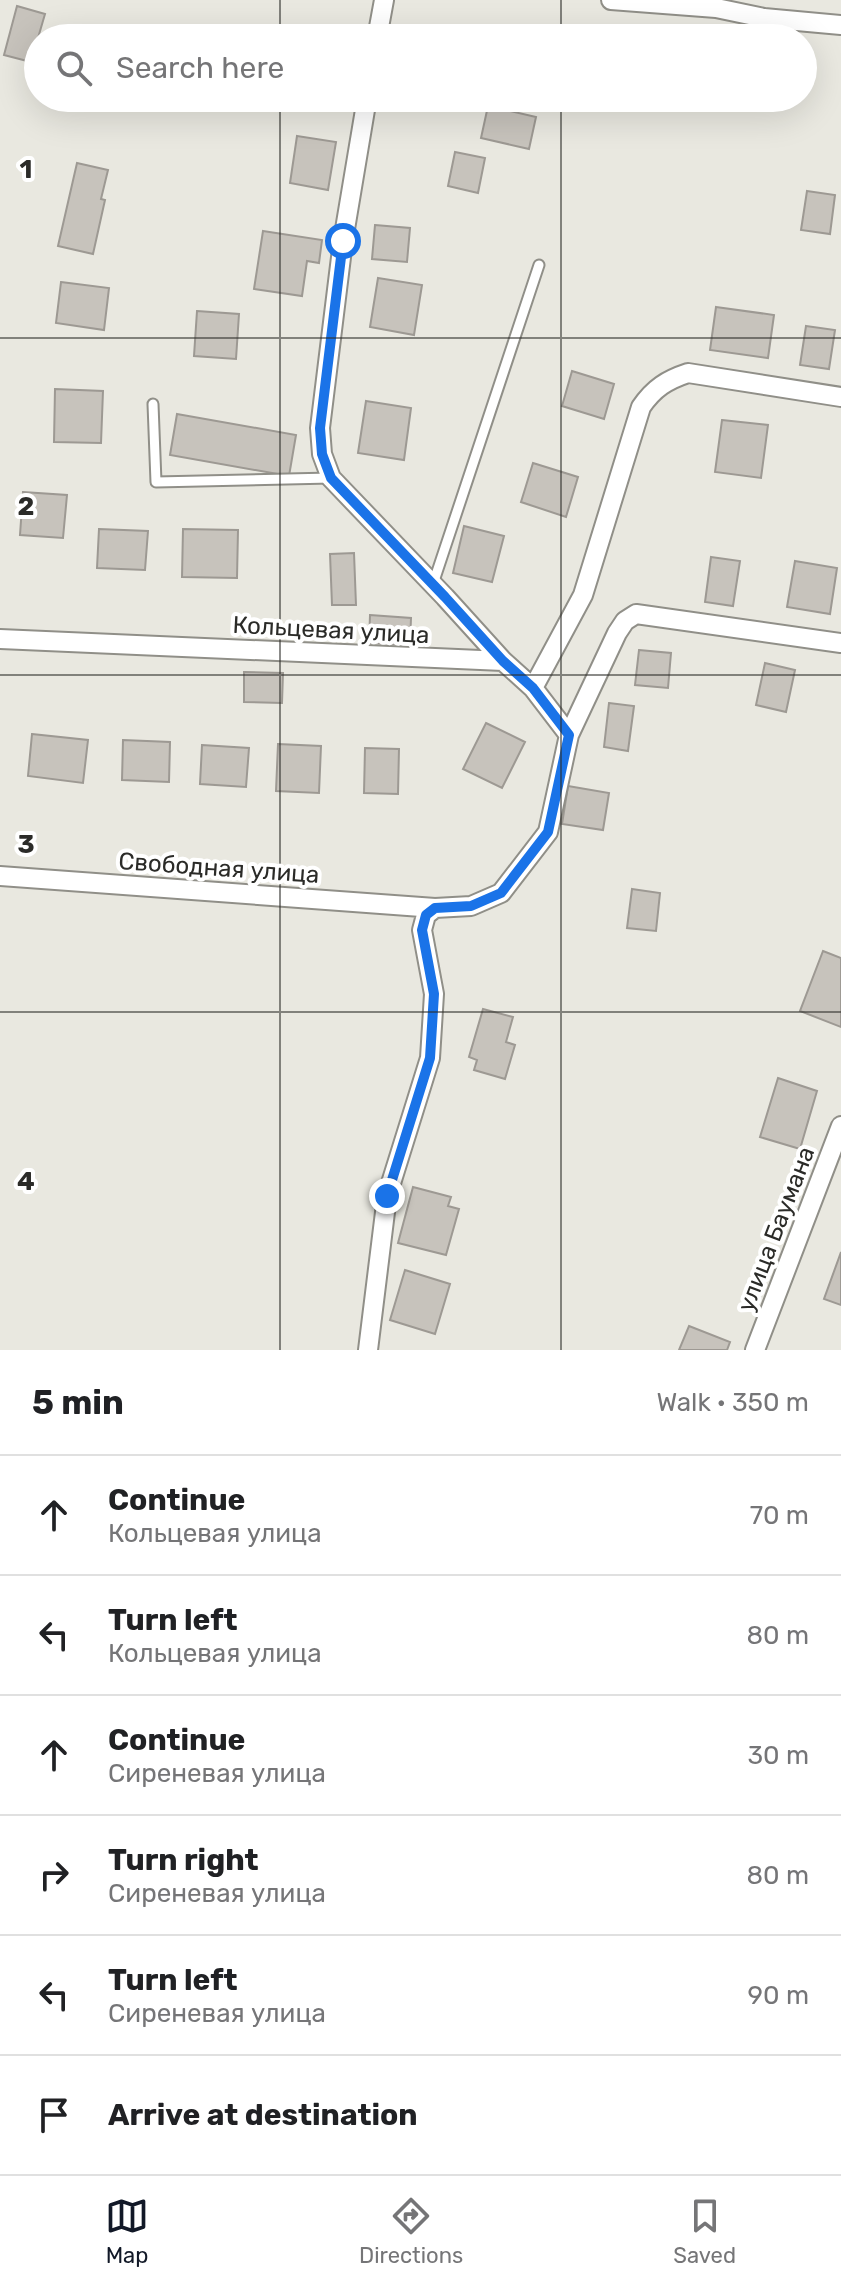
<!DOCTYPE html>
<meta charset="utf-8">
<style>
body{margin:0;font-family:Rubik,sans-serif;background:#f2f2f2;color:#202124}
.stop{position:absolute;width:24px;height:24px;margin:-18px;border:6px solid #1a73e8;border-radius:50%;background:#fff}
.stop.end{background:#1a73e8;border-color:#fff;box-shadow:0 2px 8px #0008}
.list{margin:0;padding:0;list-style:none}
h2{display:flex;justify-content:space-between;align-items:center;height:104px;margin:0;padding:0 32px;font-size:34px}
h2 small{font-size:26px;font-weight:400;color:#757577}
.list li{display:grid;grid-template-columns:52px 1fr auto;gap:24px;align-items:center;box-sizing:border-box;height:120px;padding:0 32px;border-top:2px solid #e0e0e0}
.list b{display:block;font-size:30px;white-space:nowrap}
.list p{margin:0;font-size:26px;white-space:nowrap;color:#757577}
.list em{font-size:26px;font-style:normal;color:#757577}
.icon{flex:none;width:44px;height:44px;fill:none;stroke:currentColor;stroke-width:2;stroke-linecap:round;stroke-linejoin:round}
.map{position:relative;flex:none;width:841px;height:1350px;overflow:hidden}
.search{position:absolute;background:#fff;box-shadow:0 8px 32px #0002;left:24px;right:24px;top:24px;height:88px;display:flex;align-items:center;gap:20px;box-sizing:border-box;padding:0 28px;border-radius:44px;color:#757577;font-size:30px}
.sheet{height:824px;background:#fff}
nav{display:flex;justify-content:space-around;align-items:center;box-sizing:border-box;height:112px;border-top:2px solid #e0e0e0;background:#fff;font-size:22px;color:#757577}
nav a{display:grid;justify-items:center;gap:4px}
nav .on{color:#111827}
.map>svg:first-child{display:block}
.building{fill:#c7c3bc;stroke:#9d9993;stroke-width:2}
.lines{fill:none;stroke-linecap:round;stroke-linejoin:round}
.lane-casing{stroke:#908f88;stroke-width:13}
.street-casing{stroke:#908f88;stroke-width:22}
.lane{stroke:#fff;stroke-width:9}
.street{stroke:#fff;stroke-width:18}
.route{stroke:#1a73e8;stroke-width:10}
.grid{fill:none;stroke:#2b2b28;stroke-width:2;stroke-opacity:0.55}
.labels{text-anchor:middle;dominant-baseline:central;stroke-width:8;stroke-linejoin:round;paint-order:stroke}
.street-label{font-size:24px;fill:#2b2b28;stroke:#fff}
.grid-label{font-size:26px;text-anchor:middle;font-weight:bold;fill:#2b2b28;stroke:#fff;stroke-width:8;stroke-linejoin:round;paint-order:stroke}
</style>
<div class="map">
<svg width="841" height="1350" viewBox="0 0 841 1350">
<rect width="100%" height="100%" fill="#e9e8e0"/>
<path class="building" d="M17 6 45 14 31 62 4 55Z
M488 106 536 117 529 149 481 138Z
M297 136 336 142 328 190 290 183Z
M455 152 485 158 478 193 448 186Z
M77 163 108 170 101 199 105 200 93 254 58 246Z
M807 191 835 195 830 234 801 230Z
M375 225 410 228 407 262 372 259Z
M263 231 322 240 319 263 307 261 302 296 254 289Z
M378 278 422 285 414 335 370 327Z
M61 282 109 288 104 330 56 323Z
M716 307 774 315 768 358 710 350Z
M197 311 239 314 236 359 194 356Z
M806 326 835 330 829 369 800 365Z
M572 371 614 384 604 419 562 406Z
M55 389 103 391 101 443 54 442Z
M366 401 411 408 404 460 358 453Z
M177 414 296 435 289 476 170 455Z
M722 420 768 425 761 478 715 472Z
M533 463 578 477 566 517 521 502Z
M23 492 67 495 63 538 20 535Z
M464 526 504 536 492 582 453 573Z
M99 529 148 531 145 570 97 568Z
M183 529 238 530 237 578 182 577Z
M354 553 356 605H332L330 554Z
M711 557 740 561 733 606 705 602Z
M795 561 837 568 830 614 787 607Z
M370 615 411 618 410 645 369 643Z
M639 650 671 653 668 688 635 685Z
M765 663 795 670 786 712 756 705Z
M244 672 283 673 282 703 244 702Z
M609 703 634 706 628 751 604 747Z
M486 723 525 742 502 788 463 769Z
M32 734 88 740 83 783 28 776Z
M123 740 170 742 169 782 122 780Z
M278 744 321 746 319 793 276 791Z
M202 745 249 748 246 787 200 784Z
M365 748 399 749 398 794 364 793Z
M568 786 609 793 603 830 562 824Z
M632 889 660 893 656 931 627 928Z
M823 951 841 958V1027L800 1011Z
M483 1009 513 1017 506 1042 515 1045 505 1079 474 1070 477 1060 469 1057Z
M778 1078 817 1091 800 1149 760 1137Z
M413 1187 451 1197 448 1206 459 1209 446 1255 398 1243Z
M841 1252V1305L824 1299Z
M405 1270 450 1284 435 1334 390 1320Z
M689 1326 730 1342 727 1350H679Z"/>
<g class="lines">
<defs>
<path id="lane" d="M153 404 156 482 331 478
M433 584 539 265"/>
<path id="street" d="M611 0 716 8 764 18 841 25
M377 38 384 0
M0 639 503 661 445 597 331 478 322 454 320 428 343 241 367 98
M533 688 583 595 641 407C654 388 667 380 688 373L841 397
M569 735 617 633 625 621 636 614 841 643
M0 876 435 908
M368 1350 387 1196 430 1058 434 994 422 930 426 915 435 908 471 906 501 893 548 832 569 735 533 688 503 661
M755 1350 841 1126"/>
</defs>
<use href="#lane" class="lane-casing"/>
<use href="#street" class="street-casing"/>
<use href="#lane" class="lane"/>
<use href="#street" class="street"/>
</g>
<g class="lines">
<path class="route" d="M343 241 320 428 322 454 331 478 445 597 503 661 533 688 569 735 548 832 501 893 471 906 435 908 426 915 422 930 434 994 430 1058 387 1196"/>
</g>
<path class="grid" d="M280 0V38M561 0V38M280 98V1350M561 98V1350M0 338H841M0 675H841M0 1012H841"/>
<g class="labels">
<g class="street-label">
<text transform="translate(331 630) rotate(3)">Кольцевая улица</text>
<text transform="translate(219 868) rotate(4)">Свободная улица</text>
<text transform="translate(776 1229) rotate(-69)">улица Баумана</text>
</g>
</g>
<g class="grid-label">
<text x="26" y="178">1</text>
<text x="26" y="515">2</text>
<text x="26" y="853">3</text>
<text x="26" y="1190">4</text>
</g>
</svg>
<div class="stop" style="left:343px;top:241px"></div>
<div class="stop end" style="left:387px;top:1196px"></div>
<div class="search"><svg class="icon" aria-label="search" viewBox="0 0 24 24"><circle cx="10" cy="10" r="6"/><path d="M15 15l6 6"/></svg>Search here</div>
</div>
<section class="sheet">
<h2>5 min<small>Walk · 350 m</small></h2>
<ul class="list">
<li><svg class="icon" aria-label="ahead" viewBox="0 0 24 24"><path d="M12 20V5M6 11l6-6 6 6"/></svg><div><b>Continue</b><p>Кольцевая улица</p></div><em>70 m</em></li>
<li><svg class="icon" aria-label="left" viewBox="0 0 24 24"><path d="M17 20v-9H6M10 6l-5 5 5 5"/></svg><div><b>Turn left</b><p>Кольцевая улица</p></div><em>80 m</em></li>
<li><svg class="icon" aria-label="ahead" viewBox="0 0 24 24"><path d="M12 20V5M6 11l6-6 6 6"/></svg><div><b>Continue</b><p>Сиреневая улица</p></div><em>30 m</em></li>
<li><svg class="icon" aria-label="right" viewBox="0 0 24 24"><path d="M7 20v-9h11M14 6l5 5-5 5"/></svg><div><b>Turn right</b><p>Сиреневая улица</p></div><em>80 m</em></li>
<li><svg class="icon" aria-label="left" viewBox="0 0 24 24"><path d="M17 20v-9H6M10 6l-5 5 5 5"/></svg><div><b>Turn left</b><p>Сиреневая улица</p></div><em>90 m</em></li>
<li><svg class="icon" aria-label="arrive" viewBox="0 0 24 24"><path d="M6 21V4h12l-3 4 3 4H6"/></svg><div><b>Arrive at destination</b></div></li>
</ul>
</section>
<nav>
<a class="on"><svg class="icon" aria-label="map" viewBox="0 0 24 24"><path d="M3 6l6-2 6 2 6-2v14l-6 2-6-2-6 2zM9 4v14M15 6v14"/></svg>Map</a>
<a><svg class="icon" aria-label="directions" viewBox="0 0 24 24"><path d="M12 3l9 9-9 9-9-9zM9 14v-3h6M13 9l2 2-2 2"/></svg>Directions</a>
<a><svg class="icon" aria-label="saved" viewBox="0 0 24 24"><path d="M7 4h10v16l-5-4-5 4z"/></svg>Saved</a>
</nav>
